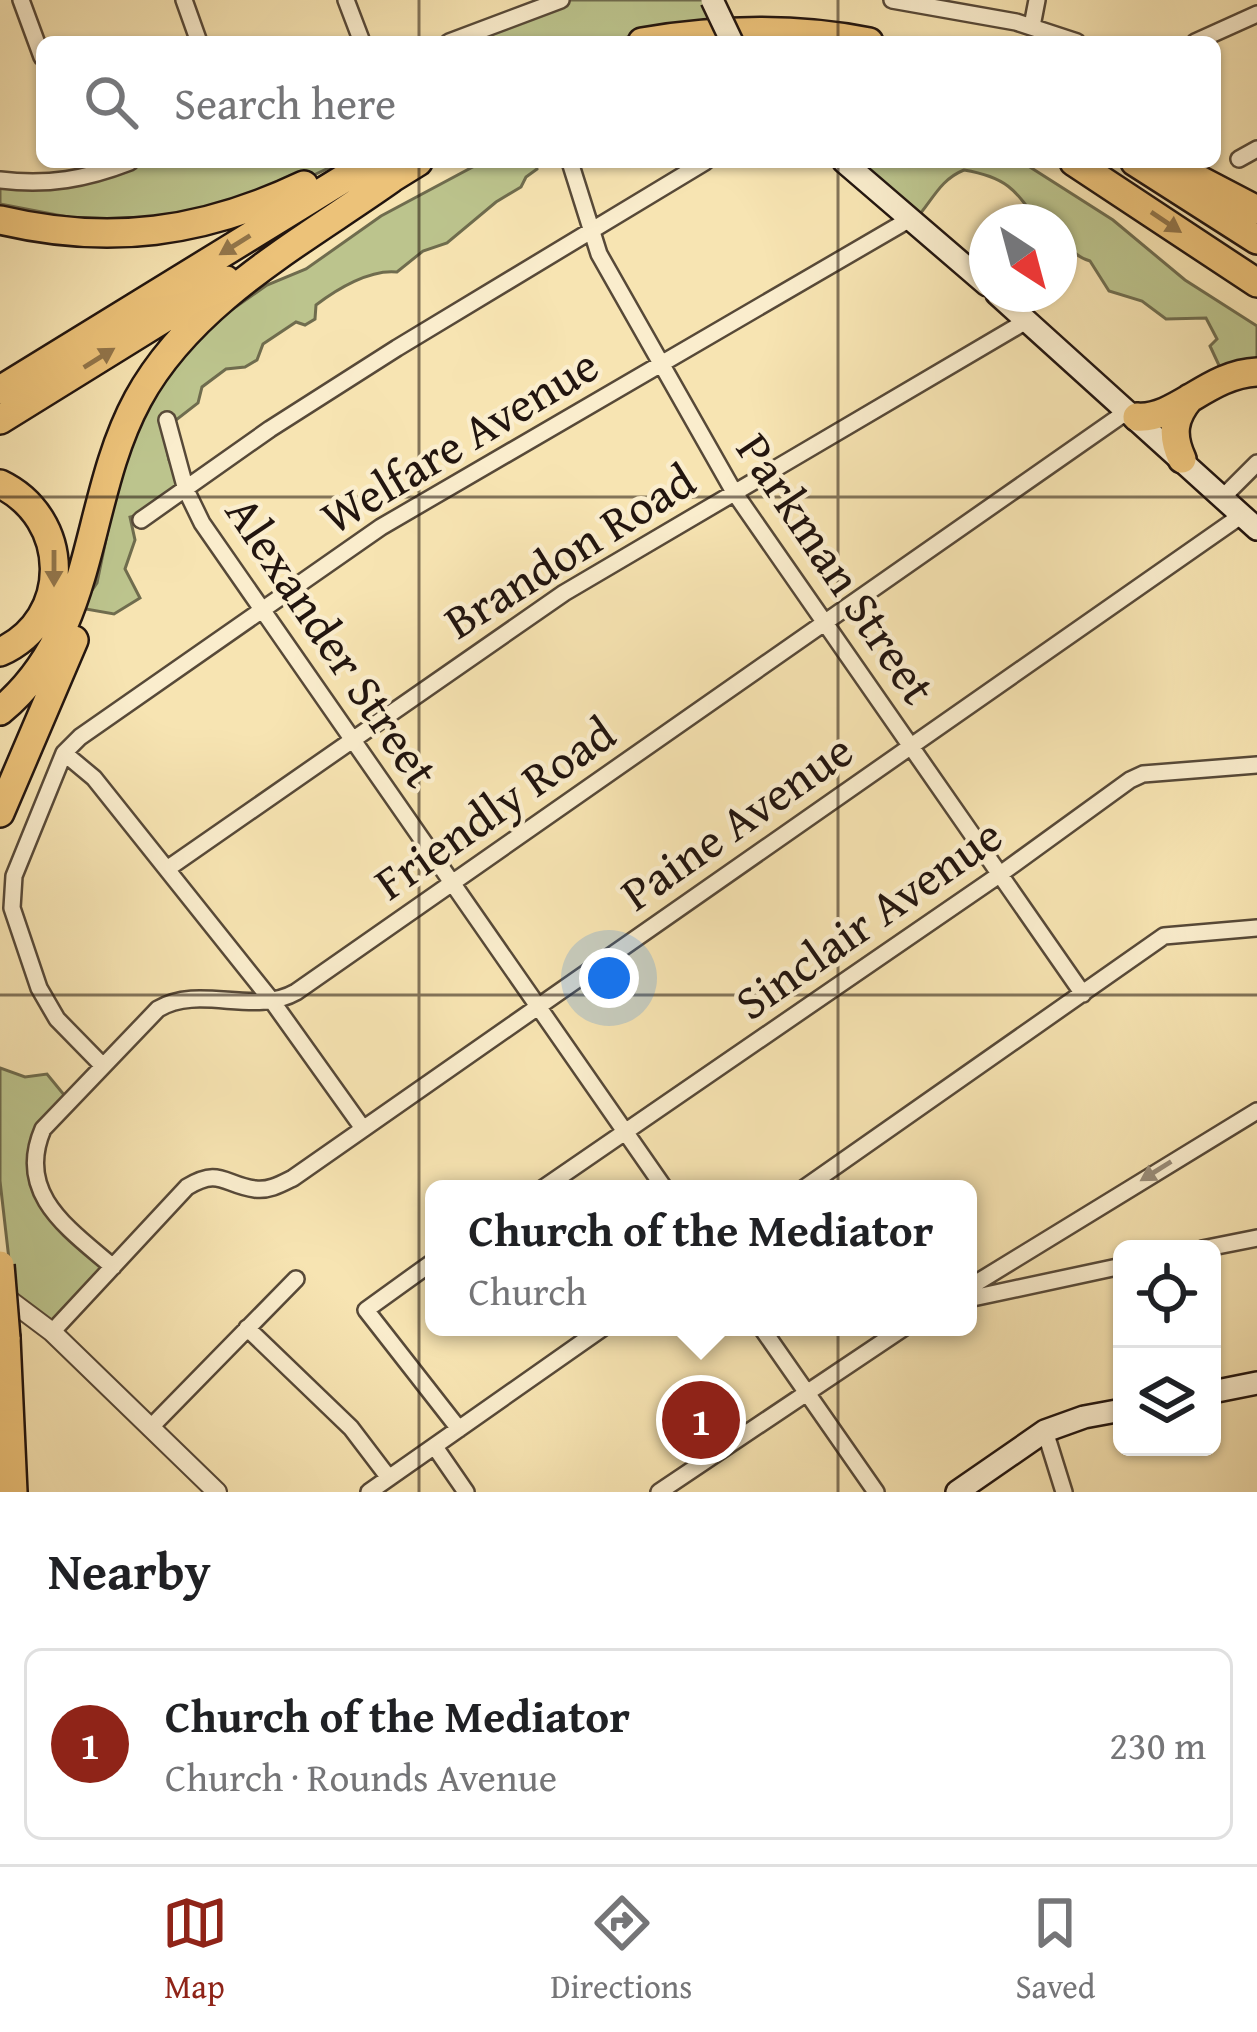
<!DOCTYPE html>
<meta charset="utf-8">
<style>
body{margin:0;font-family:"Gentium Book Plus",serif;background:#f2f2f2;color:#202124}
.controls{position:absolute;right:36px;bottom:36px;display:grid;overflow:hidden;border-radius:18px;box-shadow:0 3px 9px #0004}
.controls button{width:108px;height:108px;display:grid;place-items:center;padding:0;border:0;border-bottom:3px solid #e0e0e0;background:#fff;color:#202124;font:60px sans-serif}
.compass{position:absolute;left:969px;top:204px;width:108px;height:108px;border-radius:50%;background:#fff;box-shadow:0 3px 9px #0004;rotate:144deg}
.you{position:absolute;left:609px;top:978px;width:42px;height:42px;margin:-30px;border:9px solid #fff;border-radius:50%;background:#1a73e8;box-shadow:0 0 0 18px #1a73e833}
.badge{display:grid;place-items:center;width:78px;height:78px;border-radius:50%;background:#8f2418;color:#fff;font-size:39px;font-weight:700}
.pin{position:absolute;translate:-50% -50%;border:6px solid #fff;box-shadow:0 3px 12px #0006}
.popup{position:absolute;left:425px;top:1180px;width:552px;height:156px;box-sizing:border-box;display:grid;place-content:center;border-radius:18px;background:#fff;filter:drop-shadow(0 3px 9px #0005);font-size:39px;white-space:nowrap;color:#757577}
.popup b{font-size:45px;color:#202124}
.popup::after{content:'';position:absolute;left:50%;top:100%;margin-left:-24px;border:24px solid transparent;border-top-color:#fff}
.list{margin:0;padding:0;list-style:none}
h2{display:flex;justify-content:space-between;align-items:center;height:156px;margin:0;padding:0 48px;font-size:51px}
h2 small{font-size:39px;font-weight:400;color:#757577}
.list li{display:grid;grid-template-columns:78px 1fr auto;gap:36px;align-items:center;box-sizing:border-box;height:192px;margin:0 24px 24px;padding:0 24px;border:3px solid #e0e0e0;border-radius:18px}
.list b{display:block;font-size:45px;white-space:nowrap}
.list p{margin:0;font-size:39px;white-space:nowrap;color:#757577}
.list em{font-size:39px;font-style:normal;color:#757577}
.icon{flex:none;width:66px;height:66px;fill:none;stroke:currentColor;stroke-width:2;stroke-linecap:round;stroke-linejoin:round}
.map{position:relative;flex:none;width:1257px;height:1492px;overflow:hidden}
.search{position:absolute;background:#fff;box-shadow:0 3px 9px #0004;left:36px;right:36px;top:36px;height:132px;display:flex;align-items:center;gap:30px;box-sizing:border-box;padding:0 42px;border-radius:18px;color:#757577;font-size:45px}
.sheet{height:372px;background:#fff}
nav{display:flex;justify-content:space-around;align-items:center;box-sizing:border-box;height:168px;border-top:3px solid #e0e0e0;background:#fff;font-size:33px;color:#757577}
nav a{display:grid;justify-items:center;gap:6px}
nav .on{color:#8f2418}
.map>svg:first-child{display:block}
.green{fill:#bcc48d;stroke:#6f6c4e;stroke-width:3}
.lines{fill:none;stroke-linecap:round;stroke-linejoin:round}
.minor-casing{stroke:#574938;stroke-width:20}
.tertiary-casing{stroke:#574938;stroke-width:22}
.secondary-casing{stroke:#22150f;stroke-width:26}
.motorway-casing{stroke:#22150f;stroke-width:32}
.minor{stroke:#faedcd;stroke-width:15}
.tertiary{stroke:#faedcd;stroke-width:18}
.secondary{stroke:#faedcd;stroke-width:21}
.motorway{stroke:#ecc279;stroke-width:27}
.secondary-bridge-casing{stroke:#22150f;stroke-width:26;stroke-linecap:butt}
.motorway-bridge-casing{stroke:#22150f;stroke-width:32;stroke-linecap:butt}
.secondary-bridge{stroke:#faedcd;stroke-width:21}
.motorway-bridge{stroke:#ecc279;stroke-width:27}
.oneway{fill:#917449}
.oneway2{fill:#998c78}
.grid{fill:none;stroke:#22150f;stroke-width:3;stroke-opacity:0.55}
.labels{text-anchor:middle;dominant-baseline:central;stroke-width:9;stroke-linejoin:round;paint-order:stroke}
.street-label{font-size:48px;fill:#22150f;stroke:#faedcd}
</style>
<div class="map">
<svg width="1257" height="1492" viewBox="0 0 1257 1492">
<rect width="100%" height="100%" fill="#f7e4b2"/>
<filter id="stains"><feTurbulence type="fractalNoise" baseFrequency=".00167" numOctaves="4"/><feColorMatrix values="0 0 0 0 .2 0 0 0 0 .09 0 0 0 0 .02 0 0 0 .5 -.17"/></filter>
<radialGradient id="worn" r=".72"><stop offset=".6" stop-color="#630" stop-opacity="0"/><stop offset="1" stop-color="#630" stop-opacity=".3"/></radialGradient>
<path class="green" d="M564 0H711L718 23 597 42H451Z
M135 162H341L243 209 104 224 0 204V181L13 183Z
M482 162H536L537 169 526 177 521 187 496 202 447 243 423 251 397 272C370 269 337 289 316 305L315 319 305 325 296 322 263 344 257 360 245 367 226 369 202 387 198 403 163 430 169 460 181 487 142 514 130 517 135 540 125 569 140 598 114 614 80 608 97 583 119 476 150 391 203 330 267 285 306 269 381 216Z
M842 162H1022L1113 220 1185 280 1257 326V372L1223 374 1210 346 1217 339 1206 318 1166 319 1142 301 1109 291 1090 261C1073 256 1059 240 1059 222H1038C1015 189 1006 177 964 170 939 180 932 202 914 221Z
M0 1068 25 1077 47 1074 65 1096 51 1114 33 1174 105 1266 45 1327 14 1303 0 1181Z"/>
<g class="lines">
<defs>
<path id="minor" d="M21 0 42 57
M184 0 199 42
M346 0 362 42
M892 0 1016 22 1077 42
M1032 26 1037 0
M449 42 561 0
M1195 42 1257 14
M1239 159 1257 149
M570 162 599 254 734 492 1083 994
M0 180C48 186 86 179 130 162
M167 420 186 490 202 523 665 1189
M1223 497 1257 463
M141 520 270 429 397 348 705 162
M64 753 94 778 272 1001 362 1127
M167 869 564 593 1028 320
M103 1066 57 1019 39 988 12 908 14 876 64 753 80 737 381 527 910 219
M542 1189 999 875 1130 780 1143 774 1257 765
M803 1189 1164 936 1257 928
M1202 1249 1257 1238
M434 1261 366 1310 459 1429
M113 1267C69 1229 15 1194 43 1129L158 1009C199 984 254 1016 296 992L1129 410
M968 1288 1257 1111
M968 1299 1122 1266
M761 1327 876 1492
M247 1328 351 1428 389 1478
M52 1332 187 1187C220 1167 224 1185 255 1189 269 1191 281 1184 293 1178L1242 515
M150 1428 296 1279
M1045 1431 1064 1492
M435 1447 466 1492
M369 1492 604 1327
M659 1492 905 1327"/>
<path id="tertiary" d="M0 1293 52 1332 217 1492"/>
<path id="secondary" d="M844 162 987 285
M997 294 1257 529
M1212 1392 1257 1383
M957 1492 1045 1431 1084 1417 1122 1410"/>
<path id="motorway" d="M642 42C718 29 794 27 869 42
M1074 162 1257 283
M1135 162 1257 240
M1165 162 1257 210
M376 188 418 162
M0 220C109 246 203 233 304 185
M0 390 371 162
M1137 417C1176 420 1208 374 1257 372
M0 420 226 280
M1182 459C1171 435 1173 418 1190 398
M0 484C71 518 74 619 0 652
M0 711C98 631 82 502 138 399 192 300 302 242 391 179
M0 813 74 640
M6 1338 13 1492"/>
</defs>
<use href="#minor" class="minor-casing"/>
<use href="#tertiary" class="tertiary-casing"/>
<use href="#secondary" class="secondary-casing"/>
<use href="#motorway" class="motorway-casing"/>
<use href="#minor" class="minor"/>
<use href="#tertiary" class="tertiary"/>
<use href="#secondary" class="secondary"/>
<use href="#motorway" class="motorway"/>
<defs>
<path id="secondary-bridge" d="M712 0 732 42"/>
<path id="motorway-bridge" d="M0 1265 6 1338"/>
</defs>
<use href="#secondary-bridge" class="secondary-bridge-casing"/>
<use href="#motorway-bridge" class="motorway-bridge-casing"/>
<use href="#secondary-bridge" class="secondary-bridge"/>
<use href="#motorway-bridge" class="motorway-bridge"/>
</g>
<defs><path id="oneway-solid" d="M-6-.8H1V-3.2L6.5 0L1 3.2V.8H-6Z" transform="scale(3)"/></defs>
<g class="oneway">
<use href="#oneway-solid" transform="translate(1166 222) rotate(34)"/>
<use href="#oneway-solid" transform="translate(235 245) rotate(148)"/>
<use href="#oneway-solid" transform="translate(99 358) rotate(-32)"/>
<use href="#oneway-solid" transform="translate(54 568) rotate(90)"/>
</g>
<use class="oneway2" href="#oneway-solid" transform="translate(1156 1171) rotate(148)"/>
<path class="grid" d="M419 0V42M838 0V42M419 162V1492M838 162V1492M0 497H1257M0 995H1257"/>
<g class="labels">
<g class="street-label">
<text transform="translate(459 440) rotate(-31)">Welfare Avenue</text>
<text transform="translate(569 550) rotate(-32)">Brandon Road</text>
<text transform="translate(837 568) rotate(56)">Parkman Street</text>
<text transform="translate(333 641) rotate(56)">Alexander Street</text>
<text transform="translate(494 807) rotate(-35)">Friendly Road</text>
<text transform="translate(736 821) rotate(-35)">Paine Avenue</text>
<text transform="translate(868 918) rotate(-35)">Sinclair Avenue</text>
</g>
</g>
<rect width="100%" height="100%" filter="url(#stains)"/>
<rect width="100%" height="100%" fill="url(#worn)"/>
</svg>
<div class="controls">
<button><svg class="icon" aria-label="locate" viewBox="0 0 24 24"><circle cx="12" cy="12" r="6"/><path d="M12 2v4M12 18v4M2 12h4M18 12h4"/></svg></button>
<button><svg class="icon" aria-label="layers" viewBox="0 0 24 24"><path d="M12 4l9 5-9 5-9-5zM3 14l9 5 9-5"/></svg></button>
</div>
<svg class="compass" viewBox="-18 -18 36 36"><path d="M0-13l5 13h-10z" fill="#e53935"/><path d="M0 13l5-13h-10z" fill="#757577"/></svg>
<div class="you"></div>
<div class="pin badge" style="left:701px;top:1420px">1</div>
<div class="popup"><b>Church of the Mediator</b>Church</div>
<div class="search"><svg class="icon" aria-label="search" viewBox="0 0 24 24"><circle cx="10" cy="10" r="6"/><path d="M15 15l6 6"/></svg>Search here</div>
</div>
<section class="sheet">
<h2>Nearby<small></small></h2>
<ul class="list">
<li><span class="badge">1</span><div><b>Church of the Mediator</b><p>Church · Rounds Avenue</p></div><em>230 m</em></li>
</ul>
</section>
<nav>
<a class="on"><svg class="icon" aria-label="map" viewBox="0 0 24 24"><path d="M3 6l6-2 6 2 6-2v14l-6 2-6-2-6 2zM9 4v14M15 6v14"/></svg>Map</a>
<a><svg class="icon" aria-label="directions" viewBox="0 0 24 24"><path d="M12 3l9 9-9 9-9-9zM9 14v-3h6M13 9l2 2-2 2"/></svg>Directions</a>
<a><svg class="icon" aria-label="saved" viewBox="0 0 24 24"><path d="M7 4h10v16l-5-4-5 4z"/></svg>Saved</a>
</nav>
